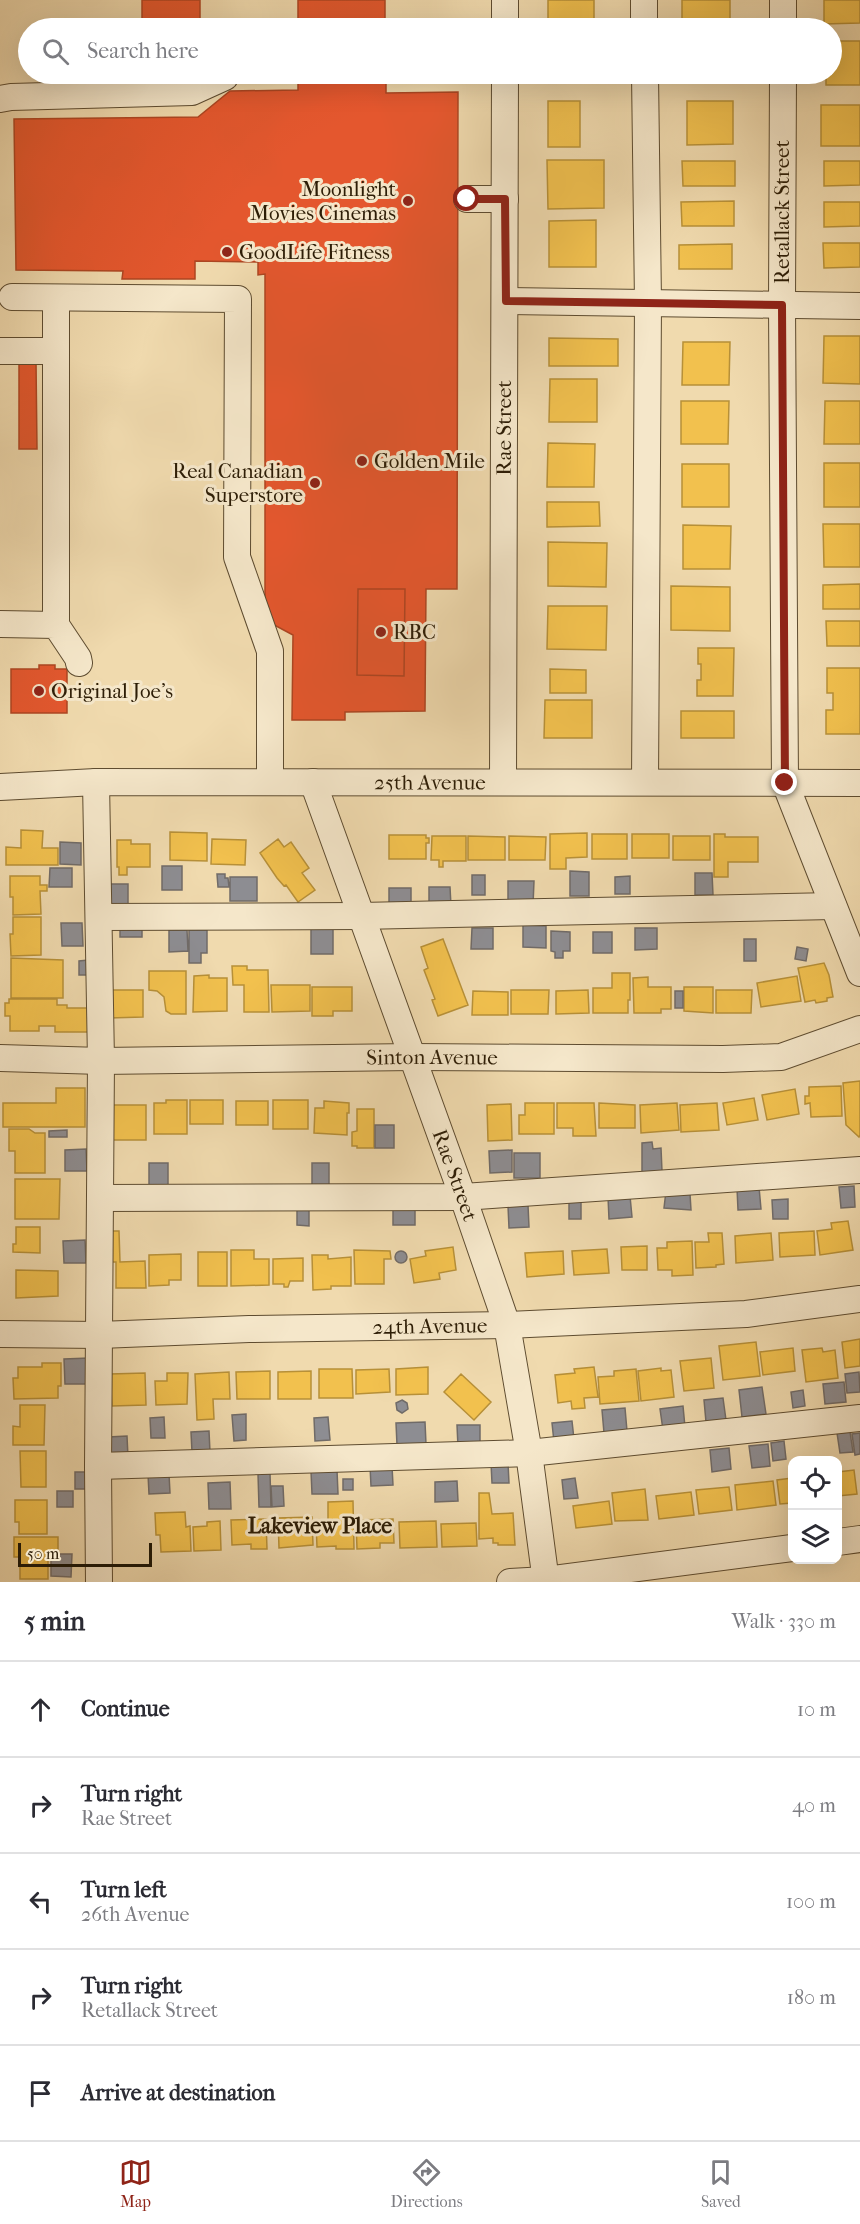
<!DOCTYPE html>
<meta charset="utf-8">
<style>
body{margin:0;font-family:"IM FELL French Canon",serif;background:#f7f7f7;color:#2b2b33}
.controls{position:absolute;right:18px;bottom:18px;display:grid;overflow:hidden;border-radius:12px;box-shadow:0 6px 24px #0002}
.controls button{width:54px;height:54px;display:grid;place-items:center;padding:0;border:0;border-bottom:2px solid #e1e1e2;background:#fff;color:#2b2b33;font:30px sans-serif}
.scale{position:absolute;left:18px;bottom:15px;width:134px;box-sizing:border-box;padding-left:6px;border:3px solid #2d1d06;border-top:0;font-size:16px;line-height:21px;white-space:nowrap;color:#2d1d06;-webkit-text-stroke:4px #f5e7ca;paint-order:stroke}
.stop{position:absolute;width:18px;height:18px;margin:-14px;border:4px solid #8f2418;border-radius:50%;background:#fff}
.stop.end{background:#8f2418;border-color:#fff;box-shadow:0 2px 6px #0008}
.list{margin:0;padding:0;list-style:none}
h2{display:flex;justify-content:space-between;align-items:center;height:78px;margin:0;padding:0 24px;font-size:26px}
h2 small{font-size:20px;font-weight:400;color:#7c7c81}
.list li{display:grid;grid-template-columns:39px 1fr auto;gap:18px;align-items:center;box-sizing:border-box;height:96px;padding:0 24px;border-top:2px solid #e1e1e2}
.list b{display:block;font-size:22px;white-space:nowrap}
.list p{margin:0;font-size:20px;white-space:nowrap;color:#7c7c81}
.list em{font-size:20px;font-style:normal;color:#7c7c81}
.icon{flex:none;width:33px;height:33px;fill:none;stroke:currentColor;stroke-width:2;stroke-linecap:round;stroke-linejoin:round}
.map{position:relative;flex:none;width:860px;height:1582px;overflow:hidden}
.search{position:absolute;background:#fff;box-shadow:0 6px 24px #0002;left:18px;right:18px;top:18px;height:66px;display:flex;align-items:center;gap:15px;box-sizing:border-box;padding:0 21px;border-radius:33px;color:#7c7c81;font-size:22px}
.sheet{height:558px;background:#fff}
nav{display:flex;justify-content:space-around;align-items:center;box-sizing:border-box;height:84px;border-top:2px solid #e1e1e2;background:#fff;font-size:16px;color:#7c7c81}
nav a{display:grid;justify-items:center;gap:3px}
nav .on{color:#8f2418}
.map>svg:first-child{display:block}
.homes{fill:#f2c14e;stroke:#b79038;stroke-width:1.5}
.shops{fill:#e4572e;stroke:#ad4622;stroke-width:1.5}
.industry{fill:#8d8d92;stroke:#706b68;stroke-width:1.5}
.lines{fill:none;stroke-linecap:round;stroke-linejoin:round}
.minor-casing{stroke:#5e4c30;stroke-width:28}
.minor{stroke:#f5e7ca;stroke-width:26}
.route{stroke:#8f2418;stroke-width:8}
.poi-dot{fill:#8f2418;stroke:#f5e7ca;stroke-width:2}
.labels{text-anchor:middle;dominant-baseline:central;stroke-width:6;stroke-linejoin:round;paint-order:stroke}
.poi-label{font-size:21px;fill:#2d1d06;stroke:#f5e7ca;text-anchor:start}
.street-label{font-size:21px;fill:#2d1d06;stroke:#f5e7ca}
.neighbourhood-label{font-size:22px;font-weight:bold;fill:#2d1d06;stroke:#f5e7ca}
</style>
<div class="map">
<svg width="860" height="1582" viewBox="0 0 860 1582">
<rect width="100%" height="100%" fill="#f0daae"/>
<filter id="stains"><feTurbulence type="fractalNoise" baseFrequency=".00333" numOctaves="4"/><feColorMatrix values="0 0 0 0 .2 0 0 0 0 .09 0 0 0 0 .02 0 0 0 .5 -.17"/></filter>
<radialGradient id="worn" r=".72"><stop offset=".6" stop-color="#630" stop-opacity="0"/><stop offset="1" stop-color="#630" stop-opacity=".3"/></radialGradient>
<path class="homes" d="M548 0H594V22H548Z
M682 0H730V24H682Z
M824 0H860V23L824 24Z
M832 41H860V85H826V74H832Z
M548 74H595V81H548Z
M685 74H732V83H685Z
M548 101H580V147H548Z
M687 101H733V144L687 145Z
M821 105H860V146H821Z
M547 160H604V208L548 209Z
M682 161H735V186H683Z
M824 161H860V185L824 186Z
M734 201V226H682L681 202Z
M824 202H860V226L824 227Z
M596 220V267H549V221Z
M823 243H860V267L824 268Z
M732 244V269H679V245Z
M824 336H860V384L823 383Z
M549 338 618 339V366H549Z
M683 342H730L729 385H682Z
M550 379H597V422H549Z
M681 401H729L728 444H681Z
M825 401H860V444H824Z
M548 443 595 444 594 487H547Z
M824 463H860V507H824Z
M682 464H729V507H682Z
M547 502H599L600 526 547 527Z
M823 524H860V567H824Z
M683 525 731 526 730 569H683Z
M548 542 607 543 606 587 548 586Z
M860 584V609H823V585Z
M671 586 730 587V631L671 630Z
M548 606H607L606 650 547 649Z
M826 621H860V646H827Z
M698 648H734L733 696H697V680H701V664H698Z
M827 668H860V734H826V710H833V693H827Z
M550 669 586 670V693H550Z
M545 700H592V738H544Z
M681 711H734V738H681Z
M21 830 43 831 42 848H58V865H6V847L21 848Z
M170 832 207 833V861L170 860Z
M587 833V857L566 858V869H550V834Z
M592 834H627V859H592Z
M632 834H669V858H632Z
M714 834H725V837H758V862H728V877H714Z
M389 835H426V838H429V843H426V859H389Z
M432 836H466V861H443V867H439V860H431Z
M468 836 505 837V860H468Z
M509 836 546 837 545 860H509Z
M673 836H710V860H673Z
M212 839 246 840 245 865 211 864Z
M278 839 284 847 291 842 309 868 302 873 315 890 298 902 286 885 284 886 277 878 260 853Z
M117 840H131V844H150V867H127V875H119V867H117Z
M10 876H40V885H47V891H40L41 914 13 915V897H10Z
M13 917H41V955L11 956 10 934H13Z
M443 939 468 1005 438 1016 432 1000 435 999 424 970 428 968 421 947Z
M11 958 63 960V998H11Z
M824 963 829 975 833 997 827 998V1001L816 1003 815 1000 805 1002 798 968Z
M232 966H247V970H268L269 1012H244V985H233Z
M149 971H186V1014H171L166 1011 164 997 157 991 149 990Z
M612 973H630V1000H628V1013H593V988H612Z
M209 975V978H227V1011L193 1012 194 976Z
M797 976 801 1001 761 1007 757 983Z
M648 977V987H671V1009H661V1013H634L633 978Z
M271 985H310V1011L272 1012Z
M312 987H352V1011H333V1016H312Z
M684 987H713V1013L684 1011Z
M108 990H143V1017L109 1018Z
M511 990H549L548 1014H511Z
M588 990 589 1013 556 1014V991Z
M716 990H752L751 1013H716Z
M473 991 508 992V1015H472Z
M9 999H57V1005H67V1008H88V1032H55V1026H39V1031H10V1016H5V1003H9Z
M860 1081V1135L859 1137 846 1125 843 1083Z
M841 1086 842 1116 811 1117 810 1103 805 1104V1096H809V1087Z
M56 1088H85V1127H3V1103H56Z
M795 1089 799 1114 767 1120 762 1095Z
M754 1098 758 1120 727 1125 723 1103Z
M166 1100H187V1134H154V1103H166Z
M190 1100H223V1124H190Z
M273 1100H308V1129H273Z
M236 1101H268V1125H236Z
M324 1101 349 1103V1113H347V1135L314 1133 315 1108H324Z
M525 1103H554V1134H519V1115H525Z
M557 1103H594L596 1136H573V1128H557Z
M599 1103 635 1105V1128H599Z
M677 1103 679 1130 641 1133 640 1105Z
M717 1103 719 1130 681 1132 680 1105Z
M511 1104 512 1140 488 1141 487 1105Z
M110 1105H146V1140H107Z
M357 1109H374V1148H357V1146H352V1132L357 1131Z
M9 1129H29L35 1133H45V1173H15V1151H9Z
M15 1179H60L59 1219H15Z
M848 1221 853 1250 820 1255 817 1231 832 1229 831 1223Z
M16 1227H40V1253L13 1252V1244H16Z
M108 1231H119L120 1262 145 1261 146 1288H116V1262H106Z
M814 1231 815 1255 780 1257 779 1233Z
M708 1233H722L724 1264 716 1265V1267L696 1268 695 1242H709Z
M771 1233 773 1260 736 1263 735 1236Z
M692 1241 693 1275 672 1276V1270H658L657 1248H667V1242Z
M647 1246V1270H622L621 1247Z
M453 1247 456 1270 439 1273 440 1279 414 1283 410 1259 426 1256 425 1251Z
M607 1249 609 1273 574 1275 572 1251Z
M231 1250H254V1259H269V1285L231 1286Z
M354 1250 390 1251 391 1259H384V1284H355Z
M563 1251 564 1274 527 1277 525 1253Z
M198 1252H227V1286H198Z
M181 1254V1280H169V1285L149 1286V1255Z
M312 1255H328V1259L351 1257V1286H331V1289L313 1290Z
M303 1258V1281H290L288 1287H284V1284H273V1259Z
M16 1270 58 1271V1296L16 1298Z
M860 1339V1366L845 1368 842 1342Z
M756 1342 760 1376 723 1380 719 1346Z
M793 1348 795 1371 763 1375 760 1352Z
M822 1348 823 1352 835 1350 838 1378 806 1382 802 1350Z
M711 1358 714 1388 684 1391 680 1361Z
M42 1363H61V1386H58V1398L14 1399 13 1378H18V1367H42Z
M428 1367V1394L396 1395V1369Z
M594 1367 598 1397 584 1398 585 1408 572 1409 571 1401 558 1403 555 1375 575 1373 574 1369Z
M661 1368V1371L671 1370 674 1397 641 1401 638 1371Z
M319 1369H352L353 1398H319Z
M389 1369 390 1392 356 1394V1370Z
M636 1369 639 1401 600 1404 598 1377 614 1376V1371Z
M270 1371V1399H237L236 1372Z
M311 1371V1399H278V1372Z
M229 1372 230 1399H213L214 1419 197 1420 195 1374Z
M145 1373 146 1405 112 1406 110 1374Z
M167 1373H188L187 1404 156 1405 155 1381H167Z
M461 1374 491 1402 474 1420 444 1392Z
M20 1405H45L44 1445H13V1426L20 1427Z
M20 1451H46V1487H21Z
M854 1470 857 1494 838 1496V1472Z
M792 1478V1503L780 1504 777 1480Z
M773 1481 776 1505 737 1510 735 1485Z
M729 1487 732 1510 699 1514 696 1490Z
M645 1489 648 1520 615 1521 612 1493Z
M691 1492 694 1515 659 1519 656 1496Z
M479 1493H489L492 1514 513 1513 515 1545H498V1543H493V1538L479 1539Z
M15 1500H47V1534H19V1522H15Z
M353 1501 354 1549H336V1546L317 1547 316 1522 328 1521V1502Z
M609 1501 612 1524 576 1528 573 1506Z
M185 1512 186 1527 190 1526 191 1551 161 1552 160 1535H156L155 1513Z
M312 1517 313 1545 279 1548 278 1518Z
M266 1519 267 1549H251V1544L232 1545 231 1520Z
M393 1519 394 1543H380V1548L357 1549 356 1520Z
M220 1521 221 1550 194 1551 193 1527 207 1526V1522Z
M436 1521 437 1547 400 1548 399 1522Z
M476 1523 477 1546 442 1547 441 1524Z
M14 1537H58V1552L48 1557V1579H20V1557H14Z"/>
<path class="shops" d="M142 0H200V28H142Z
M298 0H385V28H298Z
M46 23H142V28H46Z
M298 74H386V93L458 92 457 589H426L425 711 345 712V720H292L293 635 265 620V274L258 275V262L195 261V279H122L123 271 16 270 14 119 198 117 230 91 298 90Z
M19 361H36L37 449H19Z
M358 589H405L404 676 357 675Z
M39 665H55V669H67V713H11V669H39Z"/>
<path class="industry" d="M60 842 81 843V865L60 864Z
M162 866H182V890H162Z
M50 868H72V887H49Z
M570 871 589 872V896H570Z
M695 873H712L713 895H695Z
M217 874H225V878H228L229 887H218Z
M472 875H485V895H472Z
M630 876V894H615V877Z
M230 877H257V901H230Z
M508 881H534L533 905H508Z
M108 884H128V905H108Z
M429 887H450L451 906H429Z
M389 888H411V906H389Z
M61 923H82L83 946H62Z
M333 923V954H311V924Z
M523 925 546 926V948L523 947Z
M120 926H142V937H120Z
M472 928H493V949H471Z
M635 928H657V949L635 950Z
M169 930H187L188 951 169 952Z
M189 930H207V953H201V963H189Z
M551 931 570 932V951H563V958H555V952L551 951Z
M593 932H612V953H593Z
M744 939H756V961H744Z
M797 947 808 949 806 961 795 959Z
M88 960V975H79V961Z
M675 991H683V1008H675Z
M375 1125H394V1148H375Z
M67 1130V1137H49V1131Z
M652 1142 653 1149 661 1148 662 1171 642 1172V1143Z
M86 1149 87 1171H65V1150Z
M512 1150V1172L490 1173 489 1151Z
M514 1153H540V1178H514Z
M149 1163H168V1185H149Z
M312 1163H329V1185H312Z
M854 1186 855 1207 841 1208 839 1187Z
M759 1187 761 1209 738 1210 737 1188Z
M666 1191 690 1194 691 1210 664 1208Z
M630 1196 632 1217 609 1219 608 1197Z
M788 1199V1219H773L772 1200Z
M569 1201H581V1219H569Z
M393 1203H415V1225H393Z
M528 1205 529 1227 509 1228 508 1206Z
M297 1208H309V1226L297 1225Z
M85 1240 86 1263H64L63 1241Z
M395 1257a6 6 0 1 1 12 0a6 6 0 1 1-12 0Z
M89 1358 90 1384H65L64 1359Z
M859 1372 860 1392 847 1393 845 1374Z
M844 1382 846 1402 825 1404 823 1384Z
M762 1387 766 1414 742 1417 739 1390Z
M803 1390 805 1406 793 1408 791 1392Z
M723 1398 726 1420 706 1422 704 1400Z
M402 1400 407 1403 408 1409 402 1413 397 1410 396 1403Z
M683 1406 685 1427 663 1430 660 1409Z
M625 1408 627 1431 604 1433 602 1410Z
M246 1414V1440L234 1441 232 1415Z
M164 1417 165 1438H151L150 1418Z
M328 1417 330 1440 315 1441 314 1418Z
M572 1421 574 1439 554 1442 552 1423Z
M425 1422 426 1444 397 1445 396 1423Z
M457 1425H480V1446L458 1447Z
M209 1431 210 1452H192L191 1432Z
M850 1432 853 1452 840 1453 837 1433Z
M860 1433V1454L855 1455 852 1434Z
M127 1436 128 1457H108V1437Z
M784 1441 786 1459 773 1461 771 1443Z
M768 1444 770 1466 752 1468 749 1446Z
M729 1448 731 1469 712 1472 710 1450Z
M491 1463H508L509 1483H492Z
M370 1466H392L393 1485 371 1486Z
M337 1470 338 1494H312L311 1471Z
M75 1472H90L91 1489H75Z
M270 1473 271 1507H259L258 1474Z
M148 1474H169L170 1493 149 1494Z
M575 1478 578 1498 564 1499 562 1480Z
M343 1479H353V1490H343Z
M457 1481 458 1501 435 1502V1482Z
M230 1482 231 1509H209L208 1483Z
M271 1486H283L284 1506 272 1507Z
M57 1491H73V1507H57Z
M56 1554H72L71 1577 51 1576V1557Z"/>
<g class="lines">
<defs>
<g id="minor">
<path d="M505 0V28"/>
<path d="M644 0V28"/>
<path d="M783 28V0"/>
<path d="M645 74 648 303 645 782"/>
<path d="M783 74 782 305 785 783 860 973"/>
<path d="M0 99 11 97 192 92 225 77 226 74"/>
<path d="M467 199H505"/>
<path d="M12 297 238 299 237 557 270 651V782"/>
<path d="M56 298V625"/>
<path d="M505 301 860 306"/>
<path d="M0 351H56"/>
<path d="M0 624 56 625 78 658 79 663"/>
<path d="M96 782 101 1061 98 1466 99 1582"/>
<path id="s1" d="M313 782 463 1197 507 1325 529 1453 546 1582"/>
<path id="s2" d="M503 782 505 74"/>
<path id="s3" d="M0 787 96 782 860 783"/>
<path d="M99 917 360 916 833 906"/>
<path id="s4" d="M0 1058 101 1061 413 1057 723 1059 781 1057 860 1029"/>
<path d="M101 1198 463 1197 860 1170"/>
<path id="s5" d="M0 1334 100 1335 249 1329 507 1325 746 1314 860 1299"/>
<path d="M98 1466 529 1453 860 1418"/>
<path d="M838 1542 860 1539"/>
<path d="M510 1582 546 1580 792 1548"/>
</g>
</defs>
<use href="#minor" class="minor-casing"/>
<use href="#minor" class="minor"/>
</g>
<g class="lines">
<path class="route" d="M467 199H505L506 301 782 305 785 783"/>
</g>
<g class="poi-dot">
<circle cx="408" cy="201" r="6"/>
<circle cx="227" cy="252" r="6"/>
<circle cx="362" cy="461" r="6"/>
<circle cx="315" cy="483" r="6"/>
<circle cx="381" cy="632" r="6"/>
<circle cx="39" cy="691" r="6"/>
</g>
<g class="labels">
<g class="poi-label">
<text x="396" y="189" text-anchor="end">Moonlight<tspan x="396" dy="24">Movies Cinemas</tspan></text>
<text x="239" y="252">GoodLife Fitness</text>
<text x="374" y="461">Golden Mile</text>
<text x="303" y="471" text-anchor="end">Real Canadian<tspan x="303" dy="24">Superstore</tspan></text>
<text x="393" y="632">RBC</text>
<text x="51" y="691">Original Joe's</text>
</g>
<g class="street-label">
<text transform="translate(782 212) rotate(-90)">Retallack Street</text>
<text stroke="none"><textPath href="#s2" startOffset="354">Rae Street</textPath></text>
<text stroke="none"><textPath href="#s3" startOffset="430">25th Avenue</textPath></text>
<text stroke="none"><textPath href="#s4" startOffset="432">Sinton Avenue</textPath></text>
<text stroke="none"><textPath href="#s1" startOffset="418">Rae Street</textPath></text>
<text stroke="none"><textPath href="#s5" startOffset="430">24th Avenue</textPath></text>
</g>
<g class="neighbourhood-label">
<text x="320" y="1526">Lakeview Place</text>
</g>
</g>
<rect width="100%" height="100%" filter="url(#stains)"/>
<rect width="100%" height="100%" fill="url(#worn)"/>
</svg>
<div class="controls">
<button><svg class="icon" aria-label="locate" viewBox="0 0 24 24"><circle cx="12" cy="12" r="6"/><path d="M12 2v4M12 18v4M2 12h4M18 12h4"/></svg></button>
<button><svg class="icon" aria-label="layers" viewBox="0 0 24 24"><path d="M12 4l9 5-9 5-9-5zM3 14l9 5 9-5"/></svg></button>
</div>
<div class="scale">50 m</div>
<div class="stop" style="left:467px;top:199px"></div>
<div class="stop end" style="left:785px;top:783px"></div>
<div class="search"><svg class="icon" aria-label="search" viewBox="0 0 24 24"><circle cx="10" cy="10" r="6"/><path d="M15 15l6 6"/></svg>Search here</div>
</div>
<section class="sheet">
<h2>5 min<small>Walk · 330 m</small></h2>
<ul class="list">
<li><svg class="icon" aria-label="ahead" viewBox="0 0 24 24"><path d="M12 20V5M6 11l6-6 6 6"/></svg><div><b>Continue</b></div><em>10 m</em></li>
<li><svg class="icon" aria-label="right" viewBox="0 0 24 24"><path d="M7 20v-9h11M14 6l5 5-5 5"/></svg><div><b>Turn right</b><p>Rae Street</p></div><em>40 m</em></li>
<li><svg class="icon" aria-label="left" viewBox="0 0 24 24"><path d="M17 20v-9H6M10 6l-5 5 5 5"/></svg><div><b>Turn left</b><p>26th Avenue</p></div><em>100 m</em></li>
<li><svg class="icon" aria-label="right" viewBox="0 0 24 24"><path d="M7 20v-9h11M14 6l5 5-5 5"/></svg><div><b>Turn right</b><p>Retallack Street</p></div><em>180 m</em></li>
<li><svg class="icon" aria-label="arrive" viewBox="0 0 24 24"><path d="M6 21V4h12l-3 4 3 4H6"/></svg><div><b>Arrive at destination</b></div></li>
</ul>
</section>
<nav>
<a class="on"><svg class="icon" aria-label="map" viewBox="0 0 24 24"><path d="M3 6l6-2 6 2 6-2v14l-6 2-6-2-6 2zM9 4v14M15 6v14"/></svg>Map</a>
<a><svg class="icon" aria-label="directions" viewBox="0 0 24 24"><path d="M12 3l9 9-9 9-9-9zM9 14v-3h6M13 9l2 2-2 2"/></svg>Directions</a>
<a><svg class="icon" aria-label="saved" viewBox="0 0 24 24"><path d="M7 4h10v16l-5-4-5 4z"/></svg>Saved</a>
</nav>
